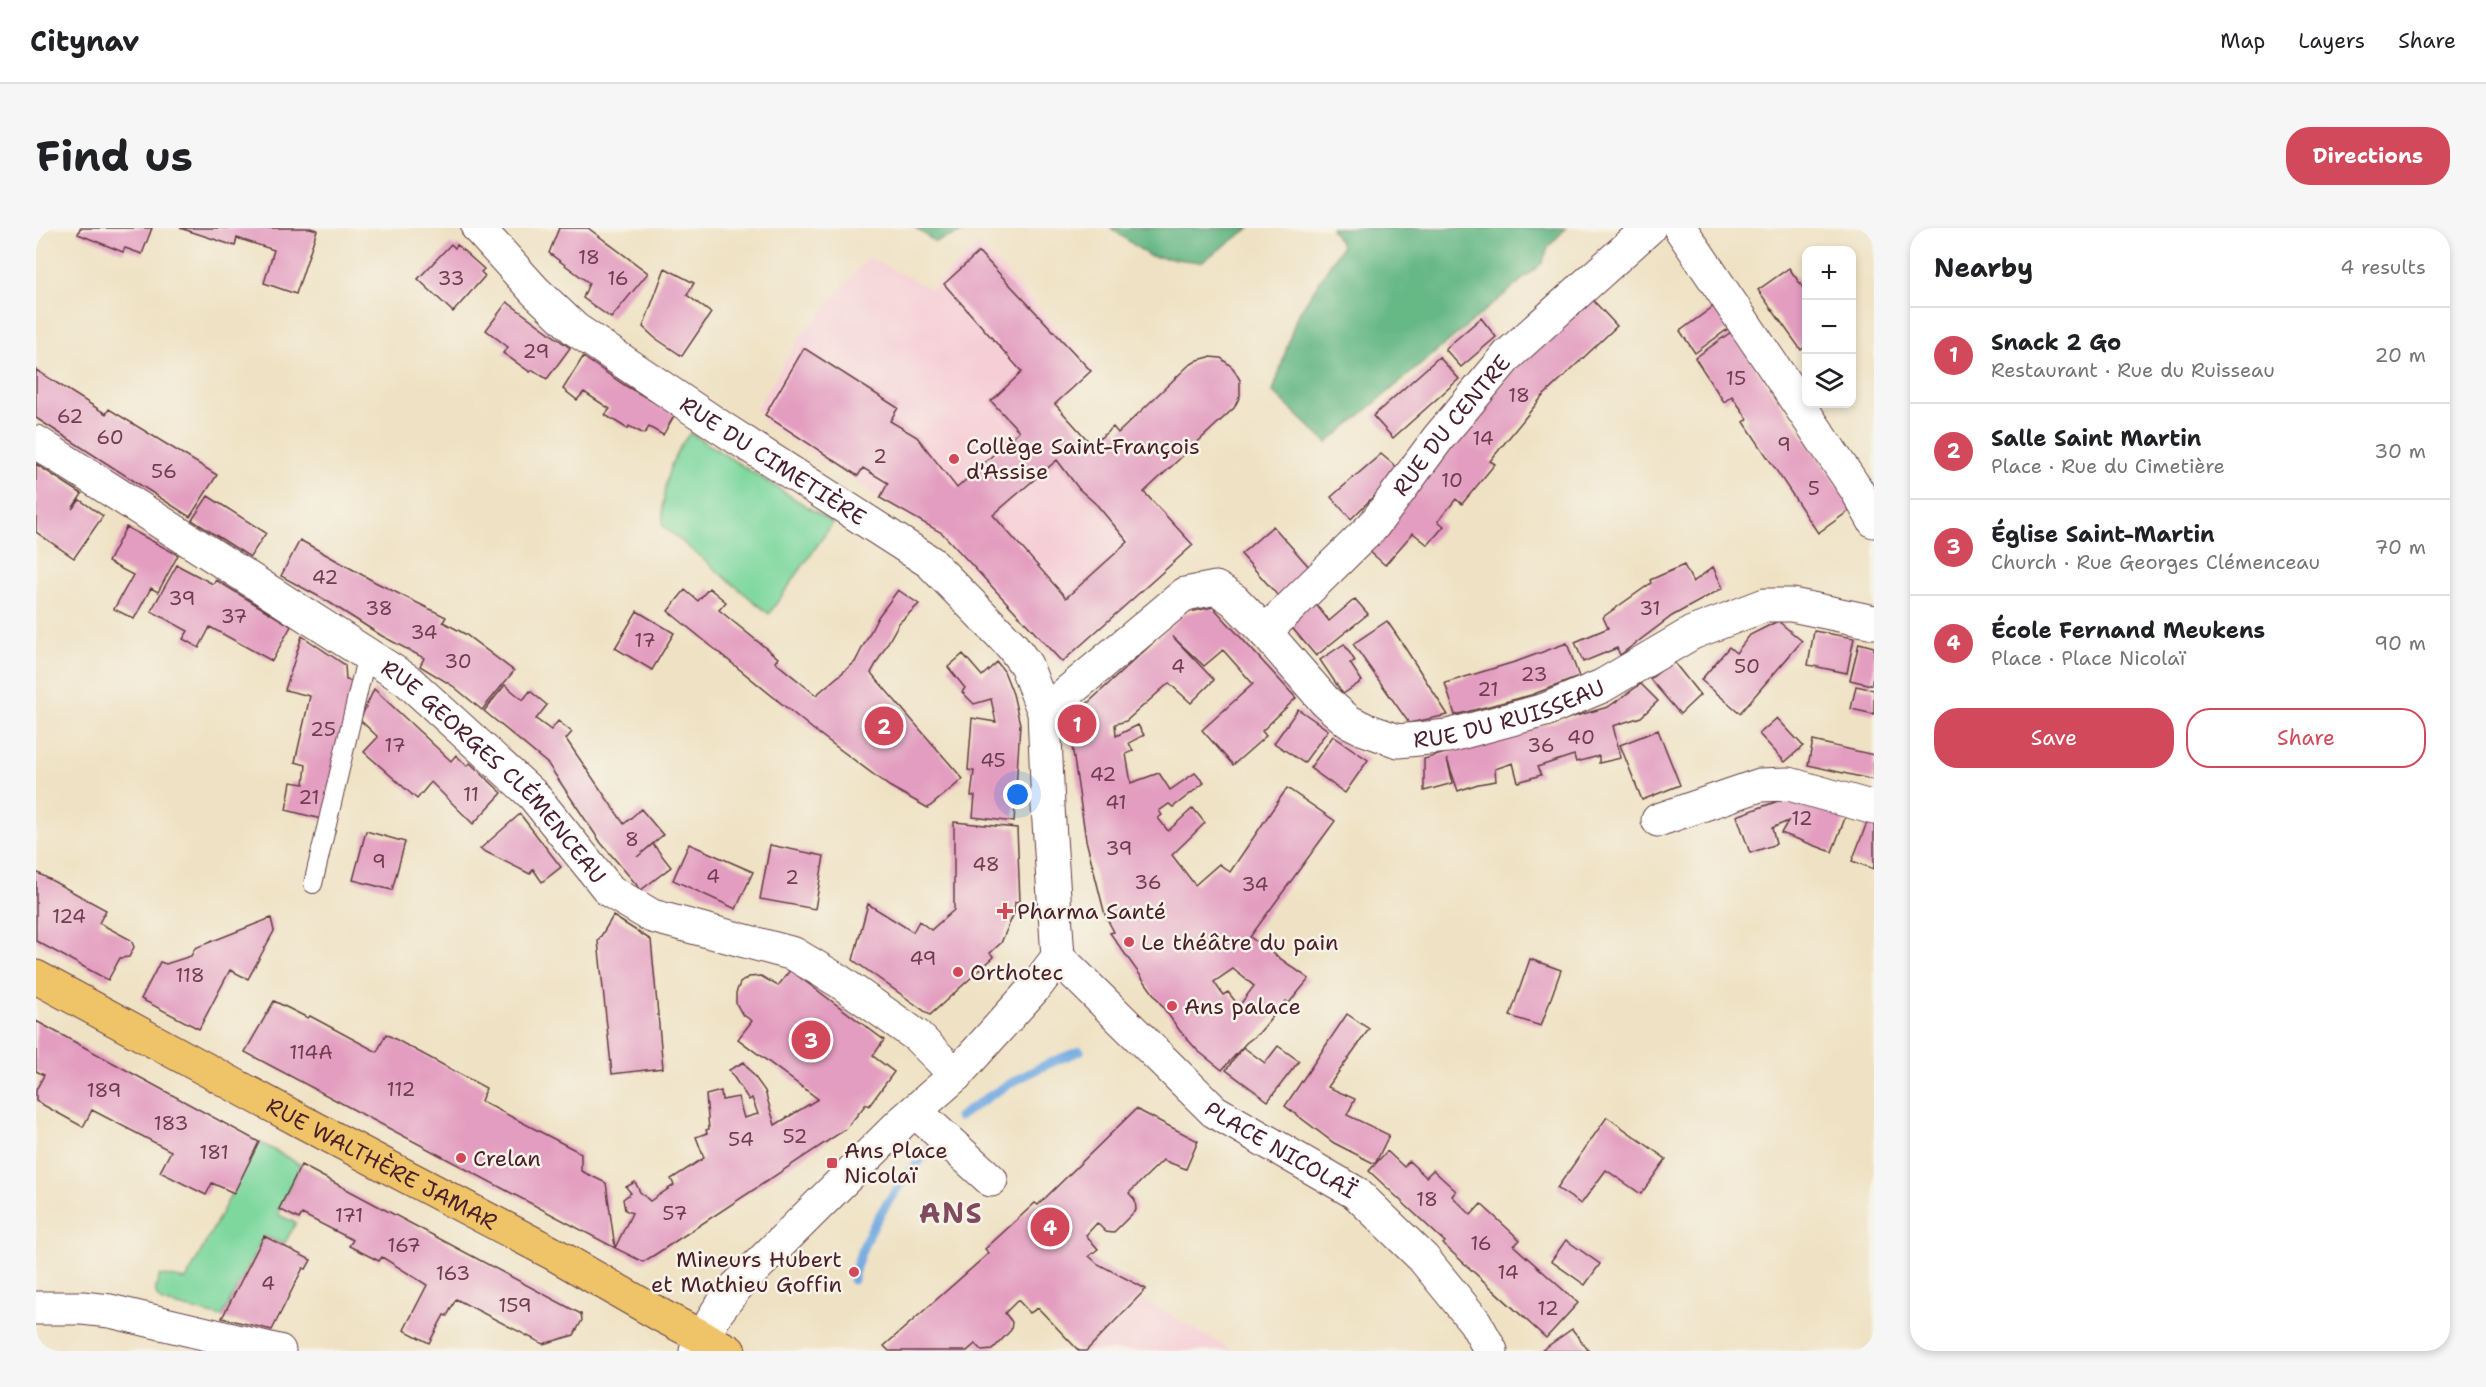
<!DOCTYPE html>
<meta charset="utf-8">
<style>
body{margin:0;font-family:"Shantell Sans",sans-serif;background:#f6f6f6;color:#202124}
.controls{position:absolute;right:18px;top:18px;display:grid;overflow:hidden;border-radius:12px;box-shadow:0 3px 9px #0003}
.controls button{width:54px;height:54px;display:grid;place-items:center;padding:0;border:0;border-bottom:2px solid #e0e0e0;background:#fff;color:#202124;font:30px sans-serif}
.you{position:absolute;left:982px;top:567px;width:21px;height:21px;margin:-15px;border:4px solid #fff;border-radius:50%;background:#1a73e8;box-shadow:0 0 0 9px #1a73e833}
.badge{display:grid;place-items:center;width:39px;height:39px;border-radius:50%;background:#d1495b;color:#fff;font-size:20px;font-weight:700}
.pin{position:absolute;translate:-50% -50%;border:3px solid #fff;box-shadow:0 2px 6px #0006}
.list{margin:0;padding:0;list-style:none}
h2{display:flex;justify-content:space-between;align-items:center;height:78px;margin:0;padding:0 24px;font-size:26px}
h2 small{font-size:20px;font-weight:400;color:#757577}
.list li{display:grid;grid-template-columns:39px 1fr auto;gap:18px;align-items:center;box-sizing:border-box;height:96px;padding:0 24px;border-top:2px solid #e0e0e0}
.list b{display:block;font-size:22px;white-space:nowrap}
.list p{margin:0;font-size:20px;white-space:nowrap;color:#757577}
.list em{font-size:20px;font-style:normal;color:#757577}
.actions{display:flex;gap:12px;padding:18px 24px}
.actions a{flex:1;padding:14px 0;border:2px solid #d1495b;border-radius:24px;text-align:center;font-size:21px;color:#d1495b}
.actions .main{background:#d1495b;color:#fff}
.icon{flex:none;width:33px;height:33px;fill:none;stroke:currentColor;stroke-width:2;stroke-linecap:round;stroke-linejoin:round}
.map{position:relative;flex:none;width:1838px;height:1123px;overflow:hidden;border-radius:24px}
header{display:flex;align-items:center;gap:36px;box-sizing:border-box;height:84px;padding:0 30px;background:#fff;border-bottom:2px solid #e0e0e0}
header strong{font-size:28px}
nav{display:flex;gap:33px;margin-inline-start:auto;font-size:21px}
.intro{display:flex;align-items:center;justify-content:space-between;box-sizing:border-box;height:144px;padding:0 36px}
h1{margin:0;font-size:42px}
.button{padding:15px 27px;border-radius:24px;background:#d1495b;color:#fff;font-size:21px;font-weight:700}
main{display:flex;gap:36px;padding:0 36px}
aside{flex:1;background:#fff;border-radius:24px;box-shadow:0 3px 9px #0003}
.map>svg:first-child{display:block}
.built{fill:#f6cfd6}
.green{fill:#7ed89e;stroke:#647c64;stroke-width:1.5}
.forest{fill:#66b885;stroke:#586c58;stroke-width:1.5}
.lines{fill:none;stroke-linecap:round;stroke-linejoin:round}
.stream{stroke:#72aae1;stroke-width:9}
.building{fill:#e39dc0;fill-rule:evenodd}
.lane-casing{stroke:#633c42;stroke-width:20}
.street-casing{stroke:#633c42;stroke-width:35}
.primary-casing{stroke:#633c42;stroke-width:35}
.lane{stroke:#fff;stroke-width:18}
.street{stroke:#fff;stroke-width:33}
.primary{stroke:#efc469;stroke-width:33}
.poi-dot{fill:#d1495b;stroke:#f7f3e8;stroke-width:2}
.labels{text-anchor:middle;dominant-baseline:central;stroke-width:5;stroke-linejoin:round;paint-order:stroke}
.number-label{font-size:20px;fill:#703e50}
.street-label{font-size:22px;fill:#4a1f2b;stroke:#f7f3e8}
.poi-label{font-size:22px;fill:#4a1f2b;stroke:#f7f3e8;text-anchor:start}
.district-label{font-size:28px;font-weight:bold;letter-spacing:1.5px;fill:#804b5f;stroke:#f7f3e8}
</style>
<header>
<strong>Citynav</strong>
<nav><a>Map</a><a>Layers</a><a>Share</a></nav>
</header>
<div class="intro"><h1>Find us</h1><a class="button">Directions</a></div>
<main>
<div class="map">
<svg width="1838" height="1123" viewBox="0 0 1838 1123">
<rect width="100%" height="100%" fill="#f7f3e8"/>
<filter id="ink" filterUnits="userSpaceOnUse"><feTurbulence type="fractalNoise" baseFrequency=".0167" numOctaves="2"/><feDisplacementMap in="SourceGraphic" scale="12" xChannelSelector="R" yChannelSelector="G"/><feConvolveMatrix kernelMatrix="1 2 1 2 8 2 1 2 1" color-interpolation-filters="sRGB"/></filter>
<filter id="wash" filterUnits="userSpaceOnUse"><feTurbulence type="fractalNoise" baseFrequency=".008" numOctaves="4" result="noise"/><feDisplacementMap in="SourceGraphic" scale="24" xChannelSelector="R" yChannelSelector="G"/><feGaussianBlur stdDeviation="1.35" result="paint"/><feColorMatrix in="noise" values="0 0 0 0 0 0 0 0 0 0 0 0 0 0 0 0 0 1.4 0 .05"/><feComposite in="paint" operator="in"/></filter>
<g filter="url(#wash)">
<rect width="100%" height="100%" fill="#efe2c4"/>
<path class="built" d="M943 16 1062 143 1023 174 1063 224 1043 261 1062 280 1074 268 1108 264 1160 321 1026 438 900 307 726 193 728 187 719 183 763 110 832 29 895 61Z
M1106 1070 1144 1093 1198 1123H1050Z"/>
<path class="green" d="M654 205 797 295 733 386 627 298C626 262 631 233 654 205Z
M223 914 265 937 243 981V987L260 995 248 1016 228 1008 186 1089 126 1074C116 1065 120 1059 124 1047L150 1052Z"/>
<path class="forest" d="M880 0H938L899 14Z
M1075 0H1214L1165 34 1113 28Z
M1295 0H1530L1513 18 1506 35 1291 215 1237 164 1260 90 1306 18Z"/>
<g class="lines">
<path class="stream" d="M923 889C961 861 999 839 1044 823
M817 1052C826 1003 866 950 900 915"/>
</g>
<g id="blocks">
<path class="building" d="M44 0H116L106 26 89 20 87 24 42 6Z
M144 0H274L281 2 260 66 228 55 238 22 201 10 199 18Z
M523 0H552L612 45 575 90 547 70 553 55 513 25Z
M415 16 419 20 421 17 448 41 445 44 449 48 417 84 382 51Z
M943 24 1055 143 1019 176 1056 217 1077 199 1082 205 1152 138 1162 132 1173 129 1185 130 1197 140 1204 152V168L1198 180 1108 264 1157 317 1026 434 906 305 844 270 852 255 827 240 822 248 729 187 768 120 862 180 854 193 881 209 921 260 983 203 955 173 986 144 908 56ZM1021 232 1043 261 1061 277 1092 314 1030 370 957 287Z
M629 40 658 55 651 67 675 85 646 128 619 110 607 99Z
M1753 40 1770 64V118L1765 122 1722 62Z
M1554 69 1581 98 1506 169 1454 233 1459 236 1426 276 1420 271 1402 293 1408 298 1392 317 1377 305 1349 337 1331 321 1475 144Z
M471 74 534 120 511 151 497 142 494 144 467 125 472 119 450 102Z
M1678 78 1693 100 1659 125 1644 103Z
M1445 90 1460 109 1425 139 1409 121Z
M1695 104 1817 280 1782 305 1708 194 1712 191 1696 168 1688 174 1659 130Z
M547 129 590 158 639 186 627 207 613 199 608 206 593 198 592 201 569 187 574 181 548 164 541 172 527 161Z
M1403 129 1423 151 1357 210 1337 188Z
M0 142 70 186 73 181 181 247 154 289 0 190Z
M1345 226 1364 242 1315 291 1295 269Z
M0 236 46 266 36 281 44 272 67 288 38 330 0 304Z
M172 268 230 305 214 329 156 292Z
M1237 298 1274 340 1242 368 1205 326Z
M90 299 142 327 122 364 115 360 98 391 78 381 97 347 72 334Z
M264 312 339 354 410 389 407 394 429 406 478 443 446 482 417 458 384 438 388 430 346 408 291 373 245 348Z
M141 337 177 356 180 352 255 398 236 433 174 399 163 420 147 411 152 403 115 383Z
M1648 337 1657 354 1677 339 1687 360 1636 388 1584 427 1581 420 1547 434 1539 414 1572 400 1567 389 1615 355 1614 352Z
M673 360 690 374 683 382 742 430 739 434 780 467 819 434 842 389 862 362 883 376 863 395 835 445 927 551 892 580 853 558 778 502 632 383 649 362 662 373Z
M1319 371 1332 386 1280 428 1252 395 1278 374 1293 393Z
M1177 379 1260 470 1226 503 1230 508 1197 537 1166 502 1217 456 1187 422 1168 438 1136 408 1178 452 1155 475 1133 455 1090 493 1079 496 1080 508 1102 497 1108 507 1093 515 1097 523 1090 526 1095 555 1123 545 1134 562 1159 545 1168 555 1137 579 1133 576 1123 583 1126 587 1122 590 1132 603 1157 580 1169 595 1136 627 1159 657 1183 636 1194 644 1251 560 1299 593 1214 709 1273 751 1253 775 1250 773 1223 805 1210 815 1186 842 1162 823 1144 803 1074 705 1078 704 1069 687 1050 612 1033 497 1039 487 1149 385ZM1197 741 1218 758 1203 778 1192 764 1187 767 1178 754Z
M601 383 638 405 616 442 579 420Z
M1351 393 1364 412 1412 487 1373 495 1317 416Z
M1742 393 1766 413 1704 485 1665 452 1693 419 1700 425 1714 407Z
M1778 403 1818 410 1811 445 1772 437Z
M266 408 309 437 310 452 319 454 289 592 250 582 255 554 268 556 270 537 259 534 274 468 249 462Z
M1531 415 1543 449 1495 467 1419 487 1409 455 1482 433Z
M1823 415 1838 419V445L1835 457 1814 452Z
M1308 416 1319 433 1314 435 1326 453 1307 466 1284 432Z
M927 426 946 448 961 434 968 443 977 466 984 496 978 594 937 589 939 568H935L938 543 932 542 936 490 960 494 955 471 938 476 926 464 929 460 912 439Z
M1637 433 1664 467 1644 486 1614 451Z
M1605 456 1622 473 1605 489 1577 498 1585 530 1563 535V528L1540 534 1538 527 1501 539 1505 547 1482 554 1477 535 1459 541 1460 553 1442 556 1422 563 1411 531 1417 555 1388 563V531L1572 479Z
M469 457 487 472 494 463 511 477 500 491 515 502 522 493 536 504 530 511 588 596 605 581 627 607 601 629 617 616 635 639 605 662 565 615 512 536 448 483Z
M1820 458 1838 462V486L1815 481Z
M338 461 415 533 420 527 431 538 434 535 466 565 437 596 395 554 381 571 328 524 342 509 324 492Z
M1262 481 1292 502 1268 535 1238 515Z
M1741 490 1767 518 1749 534 1723 506Z
M1622 502 1644 557 1606 572 1584 517Z
M1297 508 1332 532 1309 565 1274 540Z
M1777 513 1838 527V552L1772 537Z
M1758 567 1811 585 1796 624 1745 605 1752 593 1736 600 1740 616 1714 625 1701 588Z
M484 586 525 639 506 654 497 641 494 646 444 621Z
M1832 592 1838 595V641L1816 633Z
M918 594 981 600 984 673 979 674 978 685 965 715 954 725 958 729 894 787 817 732 832 676 877 704 883 693 895 702 918 682Z
M330 603 369 614 356 662 317 652Z
M653 616 717 644 700 681 637 652Z
M734 617 788 628 779 681 724 671Z
M0 644 70 682 63 695 95 712 98 719 93 729 84 730 72 752 0 713Z
M577 688 615 712 627 840 576 846 562 713Z
M235 690 238 703 212 751 194 742 163 801 105 771 124 734 130 736 155 728 159 720Z
M1494 731 1525 742 1505 798 1474 788Z
M754 742 848 812 837 828 858 844 833 878 830 876 810 901 620 1026 607 1034 579 1020 596 985 589 982 587 971 595 965 590 959 599 954 604 964 614 973 638 957 635 951 668 930 660 909 671 905 670 902 673 901 670 867 685 863 686 872 702 869 708 890 722 886 716 870 713 872 693 842 708 834 729 863 739 897 782 871 702 811 716 793 706 786 700 775V765L704 755 713 749 725 748 742 758Z
M238 773 272 790 274 788 341 824 350 806 450 860 445 873 545 925V943L570 955 579 1020 209 824Z
M1311 786 1333 801 1292 859 1319 871 1311 887 1353 907 1339 936 1298 915 1249 878Z
M0 793 223 914 198 965 176 955 170 967 124 944 135 923 56 882 47 899 0 873V862L8 847 0 843Z
M1242 818 1263 833 1232 873 1190 842 1207 819 1229 835Z
M1100 881 1162 913 1150 941 1127 932 1093 965 1099 972 1100 982 1077 1005 1070 1004 1061 995 1050 1007 1062 1021 1053 1028 1062 1036 1110 1061 1050 1123H1043L1002 1080 994 1085 982 1072 969 1085 976 1094 975 1102 956 1122 946 1123 939 1116 931 1123H853L848 1118 953 1025 949 1021 999 975 1002 977Z
M1571 889 1630 931 1605 966 1570 942 1545 976 1521 960Z
M1351 923 1368 939 1373 933 1390 949 1397 942 1420 963 1416 968 1435 987 1445 976 1484 1012 1478 1018 1542 1075 1510 1110 1407 1016 1409 1014 1333 943Z
M265 937 545 1086 546 1092 538 1107 507 1116 420 1071 411 1088 408 1087 393 1115 368 1102 391 1057 346 1029 343 1033 313 1018 317 1012 266 986 263 991 243 981Z
M228 1008 275 1032 270 1041 267 1040 236 1102 186 1090Z
M1530 1012 1564 1036 1549 1057 1515 1033Z
M1536 1101 1553 1123H1505Z"/>
</g>
</g>
<g filter="url(#ink)">
<use href="#blocks" fill-opacity="0" stroke="#633c42" stroke-width="1.5"/>
<g class="lines">
<defs>
<path id="lane" d="M277 656 331 426"/>
<g id="street">
<path id="s1" d="M442 0 499 63 539 101 686 200 894 334 976 418 990 437 1008 484 1012 579 1022 729 1178 883 1320 965 1387 1030 1439 1094 1455 1123"/>
<path d="M1644 0 1820 261 1838 293"/>
<path id="s2" d="M0 214 371 452 497 567 574 663 616 688 758 726 803 753 881 808 920 847"/>
<path id="s3" d="M1229 404 1337 298 1403 209 1472 127 1613 0"/>
<path id="s4" d="M1008 484 1149 366 1180 360 1198 372 1229 404 1289 473 1312 493 1328 501 1362 513 1412 508 1509 482 1566 458 1656 405 1729 377H1756L1838 394"/>
<path d="M1622 592 1724 557 1753 556 1838 580"/>
<path d="M879 883 955 952"/>
<path d="M0 1080H46L74 1083 243 1123"/>
<path d="M660 1123 681 1084 700 1059 865 895 920 847 1001 757 1022 729"/>
</g>
<g id="primary">
<path id="s5" d="M0 749 265 893 518 1026 626 1088 693 1123"/>
</g>
</defs>
<use href="#lane" class="lane-casing"/>
<use href="#street" class="street-casing"/>
<use href="#primary" class="primary-casing"/>
<use href="#lane" class="lane"/>
<use href="#street" class="street"/>
<use href="#primary" class="primary"/>
</g>
</g>
<g class="poi-dot">
<circle cx="918" cy="231" r="6"/>
<path d="M966 674h6v6h6v6h-6v6h-6v-6h-6v-6h6z"/>
<circle cx="1093" cy="714" r="6"/>
<circle cx="922" cy="744" r="6"/>
<circle cx="1136" cy="778" r="6"/>
<circle cx="425" cy="930" r="6"/>
<rect x="790" y="929" width="12" height="12" rx="3"/>
<circle cx="818" cy="1044" r="6"/>
</g>
<g class="labels">
<g class="number-label">
<text x="553" y="29">18</text>
<text x="415" y="50">33</text>
<text x="582" y="50">16</text>
<text x="500" y="123">29</text>
<text x="1700" y="150">15</text>
<text x="1483" y="167">18</text>
<text x="34" y="188">62</text>
<text x="74" y="209">60</text>
<text x="1447" y="210">14</text>
<text x="1748" y="216">9</text>
<text x="844" y="228">2</text>
<text x="128" y="243">56</text>
<text x="1416" y="252">10</text>
<text x="1778" y="260">5</text>
<text x="289" y="349">42</text>
<text x="146" y="370">39</text>
<text x="343" y="380">38</text>
<text x="1614" y="380">31</text>
<text x="198" y="388">37</text>
<text x="388" y="404">34</text>
<text x="609" y="412">17</text>
<text x="422" y="433">30</text>
<text x="1142" y="438">4</text>
<text x="1711" y="438">50</text>
<text x="1498" y="446">23</text>
<text x="1452" y="461">21</text>
<text x="287" y="501">25</text>
<text x="1545" y="509">40</text>
<text x="359" y="517">17</text>
<text x="1505" y="517">36</text>
<text x="957" y="532">45</text>
<text x="1067" y="546">42</text>
<text x="435" y="566">11</text>
<text x="273" y="569">21</text>
<text x="1080" y="574">41</text>
<text x="1766" y="590">12</text>
<text x="596" y="611">8</text>
<text x="1083" y="620">39</text>
<text x="343" y="633">9</text>
<text x="950" y="636">48</text>
<text x="677" y="648">4</text>
<text x="756" y="649">2</text>
<text x="1112" y="654">36</text>
<text x="1219" y="656">34</text>
<text x="33" y="688">124</text>
<text x="887" y="730">49</text>
<text x="154" y="747">118</text>
<text x="275" y="824">114A</text>
<text x="365" y="861">112</text>
<text x="68" y="862">189</text>
<text x="135" y="895">183</text>
<text x="759" y="908">52</text>
<text x="705" y="911">54</text>
<text x="178" y="924">181</text>
<text x="1391" y="971">18</text>
<text x="639" y="985">57</text>
<text x="313" y="987">171</text>
<text x="1445" y="1015">16</text>
<text x="368" y="1017">167</text>
<text x="1472" y="1044">14</text>
<text x="417" y="1045">163</text>
<text x="232" y="1055">4</text>
<text x="479" y="1077">159</text>
<text x="1512" y="1080">12</text>
</g>
<g class="street-label">
<text stroke="none"><textPath href="#s3" startOffset="279">RUE DU CENTRE</textPath></text>
<text stroke="none"><textPath href="#s1" startOffset="378">RUE DU CIMETIÈRE</textPath></text>
<text stroke="none"><textPath href="#s4" startOffset="572">RUE DU RUISSEAU</textPath></text>
<text stroke="none"><textPath href="#s2" startOffset="567">RUE GEORGES CLÉMENCEAU</textPath></text>
<text stroke="none"><textPath href="#s1" startOffset="1298">PLACE NICOLAÏ</textPath></text>
<text stroke="none"><textPath href="#s5" startOffset="393">RUE WALTHÈRE JAMAR</textPath></text>
</g>
<g class="poi-label">
<text x="930" y="218">Collège Saint-François<tspan x="930" dy="25">d'Assise</tspan></text>
<text x="981" y="683">Pharma Santé</text>
<text x="1105" y="714">Le théâtre du pain</text>
<text x="934" y="744">Orthotec</text>
<text x="1148" y="778">Ans palace</text>
<text x="808" y="922">Ans Place<tspan x="808" dy="25">Nicolaï</tspan></text>
<text x="437" y="930">Crelan</text>
<text x="806" y="1031" text-anchor="end">Mineurs Hubert<tspan x="806" dy="25">et Mathieu Goffin</tspan></text>
</g>
<g class="district-label">
<text x="915" y="985">ANS</text>
</g>
</g>
</svg>
<div class="controls">
<button>+</button>
<button>−</button>
<button><svg class="icon" aria-label="layers" viewBox="0 0 24 24"><path d="M12 4l9 5-9 5-9-5zM3 14l9 5 9-5"/></svg></button>
</div>
<div class="you"></div>
<div class="pin badge" style="left:1041px;top:496px">1</div>
<div class="pin badge" style="left:848px;top:498px">2</div>
<div class="pin badge" style="left:775px;top:812px">3</div>
<div class="pin badge" style="left:1014px;top:999px">4</div>
</div>
<aside>
<h2>Nearby<small>4 results</small></h2>
<ul class="list">
<li><span class="badge">1</span><div><b>Snack 2 Go</b><p>Restaurant · Rue du Ruisseau</p></div><em>20 m</em></li>
<li><span class="badge">2</span><div><b>Salle Saint Martin</b><p>Place · Rue du Cimetière</p></div><em>30 m</em></li>
<li><span class="badge">3</span><div><b>Église Saint-Martin</b><p>Church · Rue Georges Clémenceau</p></div><em>70 m</em></li>
<li><span class="badge">4</span><div><b>École Fernand Meukens</b><p>Place · Place Nicolaï</p></div><em>90 m</em></li>
</ul>
<div class="actions"><a class="main">Save</a><a>Share</a></div>
</aside>
</main>
